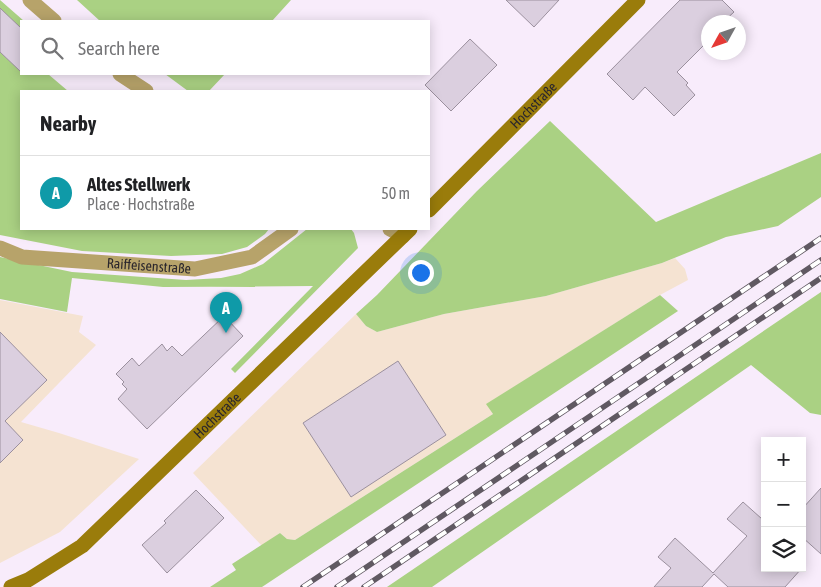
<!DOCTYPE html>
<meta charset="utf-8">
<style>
body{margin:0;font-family:"Asap Condensed",sans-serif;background:#f2f2f2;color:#202124}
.controls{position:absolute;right:15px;bottom:15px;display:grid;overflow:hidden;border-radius:0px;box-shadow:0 2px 12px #0003}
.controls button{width:45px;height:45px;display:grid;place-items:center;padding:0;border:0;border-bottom:1px solid #e0e0e0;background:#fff;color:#202124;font:25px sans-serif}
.compass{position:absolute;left:701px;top:15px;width:45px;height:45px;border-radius:50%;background:#fff;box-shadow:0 2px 12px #0003;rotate:230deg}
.you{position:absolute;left:420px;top:272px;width:18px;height:18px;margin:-12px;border:4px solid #fff;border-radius:50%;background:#1a73e8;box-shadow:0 0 0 8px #1a73e833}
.badge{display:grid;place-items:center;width:32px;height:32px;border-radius:50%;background:#7c3aed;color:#fff;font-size:16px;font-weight:700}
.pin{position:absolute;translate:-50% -41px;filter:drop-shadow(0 1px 2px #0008)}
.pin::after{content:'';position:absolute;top:26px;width:18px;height:15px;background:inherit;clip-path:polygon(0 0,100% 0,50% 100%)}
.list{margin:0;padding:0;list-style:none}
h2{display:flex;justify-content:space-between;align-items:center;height:65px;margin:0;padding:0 20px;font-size:21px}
h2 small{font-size:16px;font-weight:400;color:#757577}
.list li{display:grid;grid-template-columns:32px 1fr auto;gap:15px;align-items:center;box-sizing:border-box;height:75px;padding:0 20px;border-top:1px solid #e0e0e0}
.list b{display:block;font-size:19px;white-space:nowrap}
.list p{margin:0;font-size:16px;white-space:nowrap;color:#757577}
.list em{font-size:16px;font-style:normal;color:#757577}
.icon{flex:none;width:28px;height:28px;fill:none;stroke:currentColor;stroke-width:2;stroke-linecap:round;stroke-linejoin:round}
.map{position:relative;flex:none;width:821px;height:587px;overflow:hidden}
.search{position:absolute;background:#fff;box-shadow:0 2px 12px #0003;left:20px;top:20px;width:410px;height:55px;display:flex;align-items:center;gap:12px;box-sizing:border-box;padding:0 18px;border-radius:0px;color:#757577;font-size:19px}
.panel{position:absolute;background:#fff;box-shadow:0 2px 12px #0003;left:20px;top:90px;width:410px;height:140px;border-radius:0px}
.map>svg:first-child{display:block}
.industrial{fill:#f5e3d2}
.green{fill:#aad183}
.building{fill:#dbcfdf;stroke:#9b909e}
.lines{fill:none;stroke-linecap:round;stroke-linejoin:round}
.street{stroke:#b7a36a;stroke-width:15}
.secondary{stroke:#9a7c0b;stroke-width:15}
.rail-casing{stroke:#605962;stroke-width:5.5}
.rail{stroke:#fff;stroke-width:4;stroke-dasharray:11;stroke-linecap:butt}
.labels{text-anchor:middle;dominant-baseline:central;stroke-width:4.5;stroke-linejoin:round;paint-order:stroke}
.street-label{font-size:14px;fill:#2a262c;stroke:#fff}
</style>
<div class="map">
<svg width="821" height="587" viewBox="0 0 821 587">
<rect width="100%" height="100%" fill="#f8ecfb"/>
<path class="industrial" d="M675 258 685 269 688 280 660 295 487 404 493 414 295 540 287 539 280 533 262 546 193 473 356 314 366 326 377 332 444 314 546 296 662 263Z
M0 300 83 316 79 332 96 345 21 422 59 433 139 459 60 532 0 563Z"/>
<path class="green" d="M0 0 24 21H21V74H48L68 91H21V229H269L265 234 247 247 222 254 171 256 82 251 0 235Z
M77 0H291L272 21H100Z
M165 74H225L209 91H188Z
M550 121 656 222 821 153V197L778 226 726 237 662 263 546 296 444 314 377 332 366 326 356 314 377 295 477 191Z
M307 229H351L354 233 358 248 235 373 231 369 313 286 163 287 72 278 67 312 0 299V257L72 272 186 280 221 278 240 274 263 264Z
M821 292V415L810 413 751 365 432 587H387Z
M660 295 678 311 262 587H210L236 570 232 564 280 533 287 539 295 540 493 414 486 404Z"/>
<path class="building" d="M506 0H559L534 27Z
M680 0H722L734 12 723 22H708V41L677 72 688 83 686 85 695 95 674 116 645 87 633 100 607 74Z
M0 8 21 28V72L0 52Z
M470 39 497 65 451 111 425 85Z
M224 316 243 336 147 429 118 399 127 389 122 384 124 382 116 374 132 358 139 366 162 344 167 351 172 346 182 356Z
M0 332 47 380 5 421 23 440 0 463Z
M398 361 446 435 351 497 303 423Z
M821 488V554L802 537V509Z
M196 490 224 518 167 573 142 545 166 523 164 521Z
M743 502 762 519 765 516V568H802L785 587H728L714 574 702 587H654L671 568 658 557 675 538 713 573 747 536 727 519Z"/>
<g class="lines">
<g class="street">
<path d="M30 0 54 21"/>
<path d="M120 74 146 91"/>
<path d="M390 229 403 236"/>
<path id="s1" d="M0 248 22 257 195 269 252 257 291 229"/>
</g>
<g class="secondary">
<path id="s2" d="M429 210 638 0"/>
<path id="s3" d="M11 587 28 580 82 546 410 229"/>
</g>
<defs>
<path id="rail" d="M303 587 821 238
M337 587 821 260
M364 587 821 278"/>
</defs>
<use href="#rail" class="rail-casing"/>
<use href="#rail" class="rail"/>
</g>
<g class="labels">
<g class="street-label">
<text stroke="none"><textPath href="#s2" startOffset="148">Hochstraße</textPath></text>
<text stroke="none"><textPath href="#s1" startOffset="151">Raiffeisenstraße</textPath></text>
<text stroke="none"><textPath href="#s3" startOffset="270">Hochstraße</textPath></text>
</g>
</g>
</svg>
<div class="controls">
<button>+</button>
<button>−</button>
<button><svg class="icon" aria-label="layers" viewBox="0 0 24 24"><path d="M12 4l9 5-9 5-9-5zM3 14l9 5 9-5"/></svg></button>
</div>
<svg class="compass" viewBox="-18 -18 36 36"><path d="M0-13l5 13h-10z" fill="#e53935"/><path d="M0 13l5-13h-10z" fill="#757577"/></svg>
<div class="you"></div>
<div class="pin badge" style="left:226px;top:333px;background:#0f9aa8">A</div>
<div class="search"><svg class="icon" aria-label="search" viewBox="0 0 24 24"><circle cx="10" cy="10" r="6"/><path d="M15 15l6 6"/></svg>Search here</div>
<section class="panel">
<h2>Nearby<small></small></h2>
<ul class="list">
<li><span class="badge" style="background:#0f9aa8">A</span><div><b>Altes Stellwerk</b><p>Place · Hochstraße</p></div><em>50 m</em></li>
</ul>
</section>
</div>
